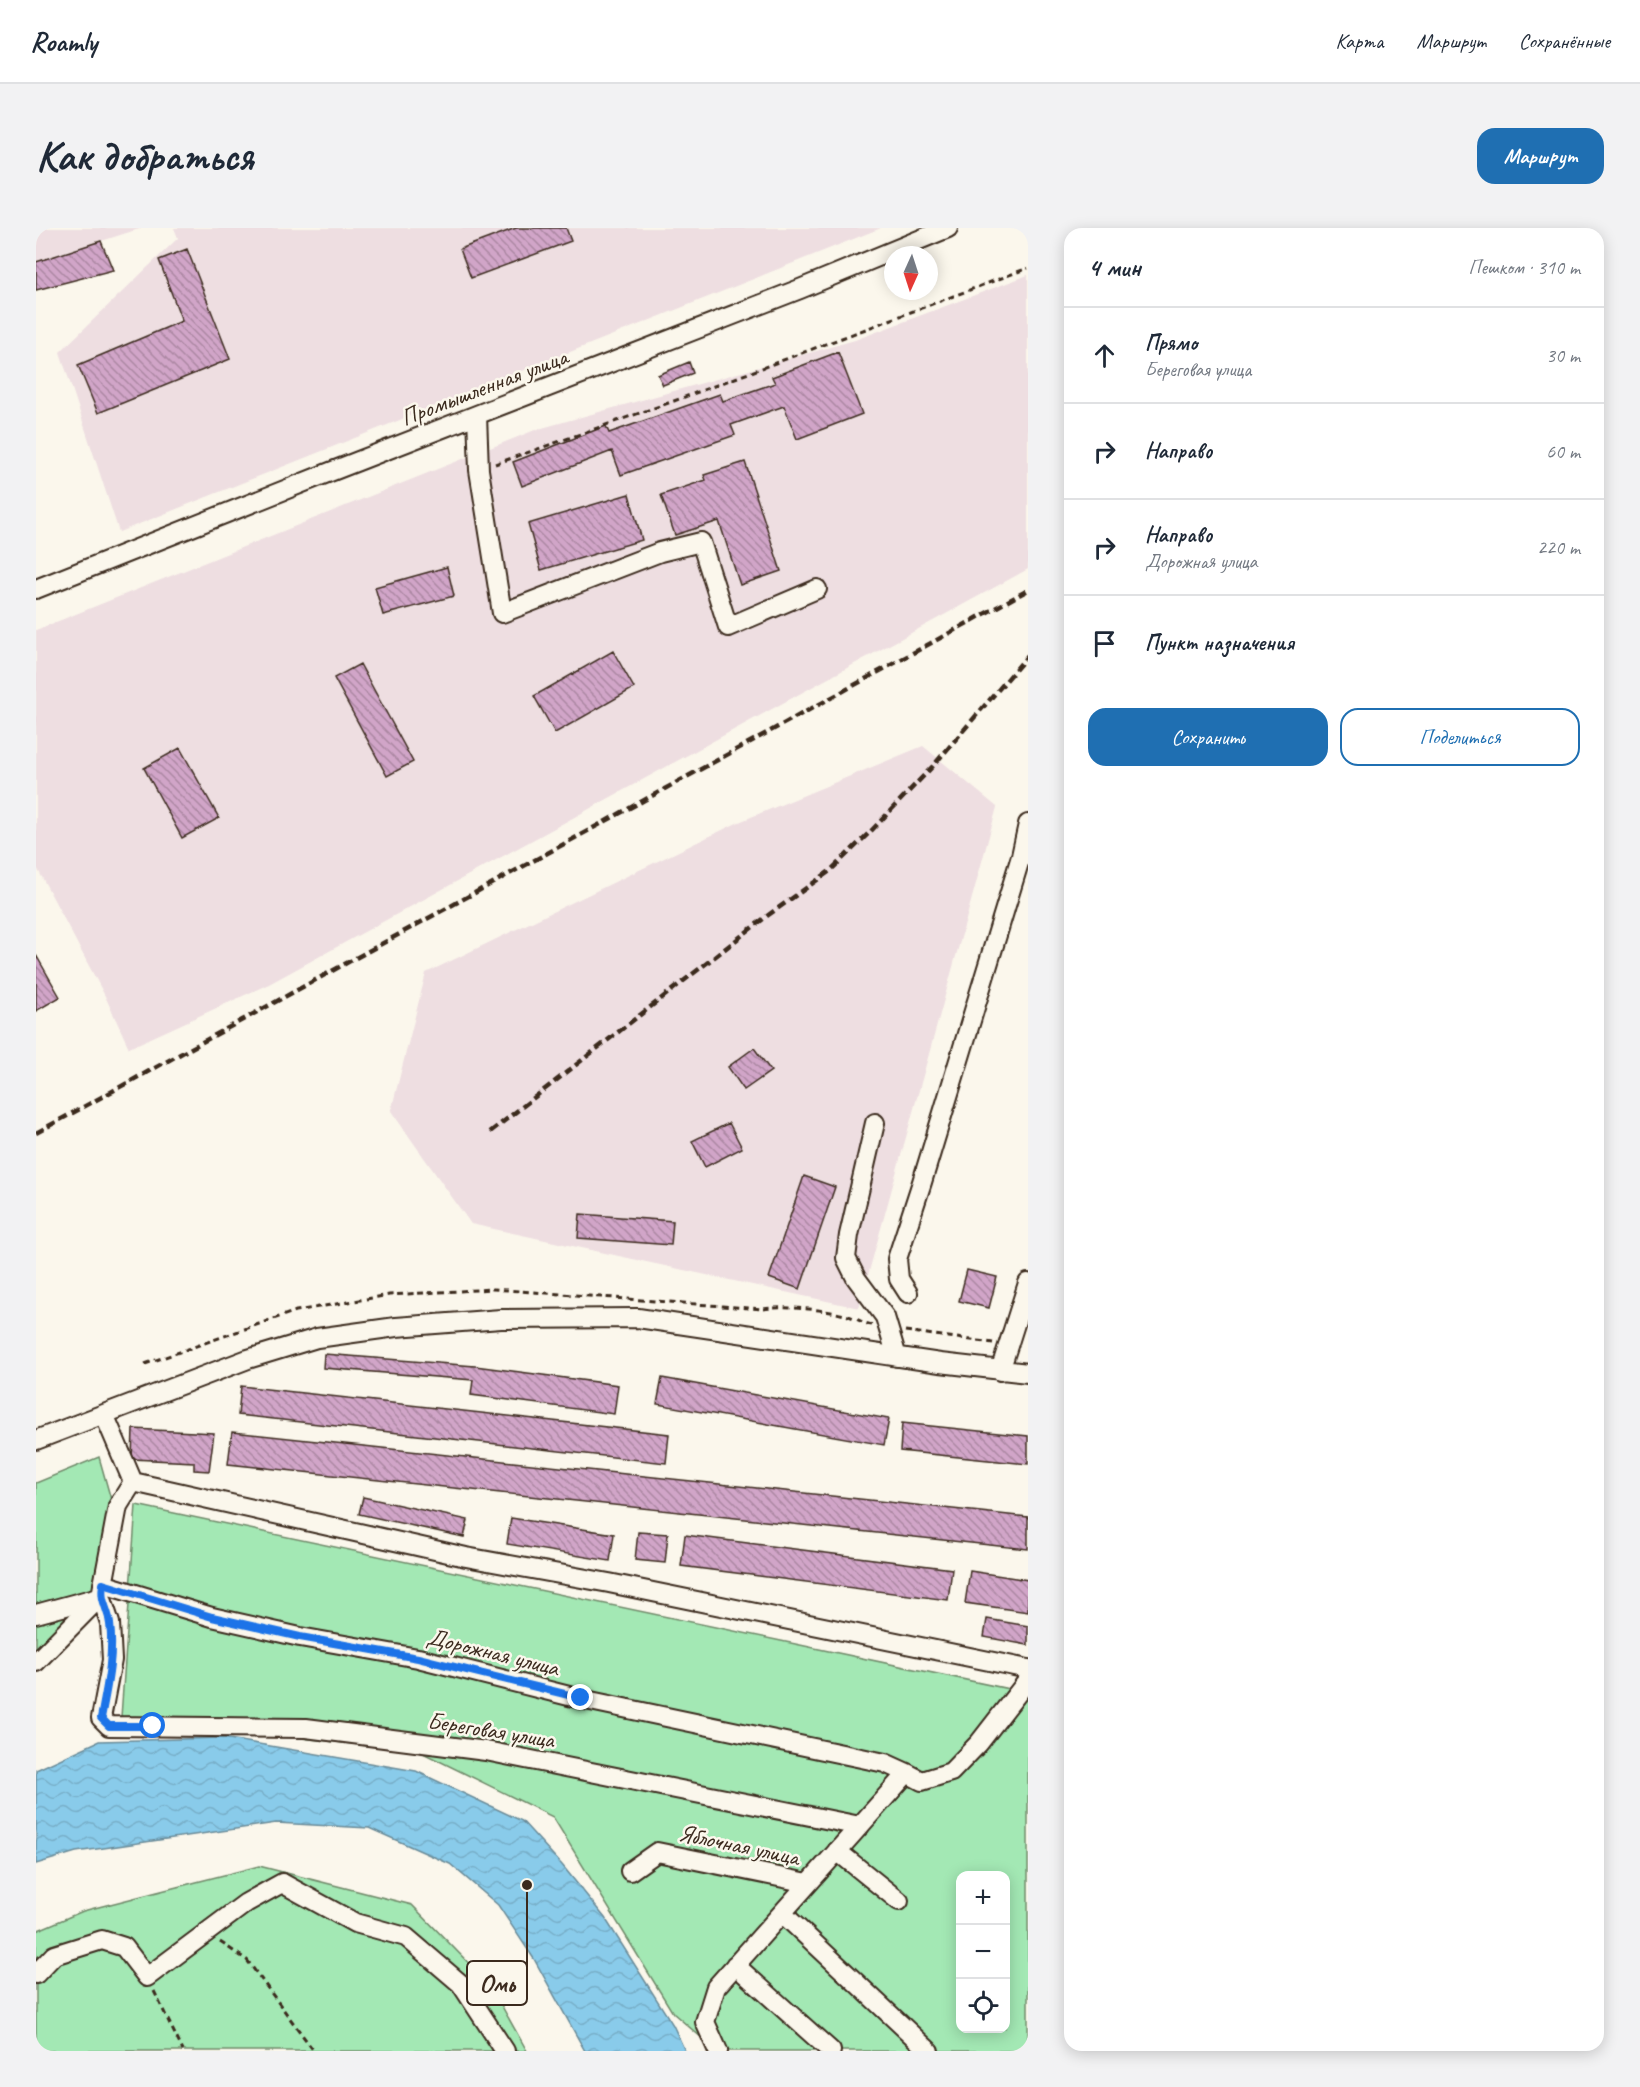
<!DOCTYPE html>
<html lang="ru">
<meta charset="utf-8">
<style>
body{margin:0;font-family:Caveat,sans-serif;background:#f2f2f3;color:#1f2937}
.controls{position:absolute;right:18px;bottom:18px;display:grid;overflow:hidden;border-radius:12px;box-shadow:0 3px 15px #0003}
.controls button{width:54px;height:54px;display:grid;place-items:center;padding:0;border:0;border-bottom:2px solid #e0e1e3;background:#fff;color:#1f2937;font:30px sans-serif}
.compass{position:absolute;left:848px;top:18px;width:54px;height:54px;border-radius:50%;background:#fff;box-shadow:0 3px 15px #0003;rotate:183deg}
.stop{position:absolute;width:18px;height:18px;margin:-14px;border:4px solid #1a73e8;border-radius:50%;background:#fff}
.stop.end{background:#1a73e8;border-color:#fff;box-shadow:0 2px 6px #0008}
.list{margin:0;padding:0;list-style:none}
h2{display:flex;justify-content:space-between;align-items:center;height:78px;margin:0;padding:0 24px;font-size:26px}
h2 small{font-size:20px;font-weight:400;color:#747a83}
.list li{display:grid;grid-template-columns:39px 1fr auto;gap:18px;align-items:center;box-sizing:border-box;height:96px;padding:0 24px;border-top:2px solid #e0e1e3}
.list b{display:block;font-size:22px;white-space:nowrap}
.list p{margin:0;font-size:20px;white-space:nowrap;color:#747a83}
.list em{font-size:20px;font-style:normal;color:#747a83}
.actions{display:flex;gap:12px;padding:18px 24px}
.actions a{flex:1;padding:14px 0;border:2px solid #1f6fb2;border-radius:18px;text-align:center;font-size:21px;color:#1f6fb2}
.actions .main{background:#1f6fb2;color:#fff}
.icon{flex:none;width:33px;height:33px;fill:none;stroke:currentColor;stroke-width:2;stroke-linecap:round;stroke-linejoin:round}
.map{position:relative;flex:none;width:992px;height:1823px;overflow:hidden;border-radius:18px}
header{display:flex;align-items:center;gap:36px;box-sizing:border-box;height:84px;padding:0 30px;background:#fff;border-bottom:2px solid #e0e1e3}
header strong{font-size:28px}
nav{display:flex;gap:33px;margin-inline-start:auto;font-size:21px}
.intro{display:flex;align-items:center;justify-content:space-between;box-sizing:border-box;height:144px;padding:0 36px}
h1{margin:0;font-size:42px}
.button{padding:15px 27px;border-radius:18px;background:#1f6fb2;color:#fff;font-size:21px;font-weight:700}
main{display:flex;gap:36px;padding:0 36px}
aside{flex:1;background:#fff;border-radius:18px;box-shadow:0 3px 15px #0003}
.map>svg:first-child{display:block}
.built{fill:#eedee1}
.green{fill:#a3e8b4;stroke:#6f8969;stroke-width:1.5;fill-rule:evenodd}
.water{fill:url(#water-waves);stroke:#6a8b98;stroke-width:1.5}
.building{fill:url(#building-back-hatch);stroke:#3b2a1e;stroke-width:1.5}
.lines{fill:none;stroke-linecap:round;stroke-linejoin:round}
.minor-casing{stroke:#3b2a1e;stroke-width:22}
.path{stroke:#3b2a1e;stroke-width:3;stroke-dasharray:6 4.5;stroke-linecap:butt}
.minor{stroke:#fbf7ec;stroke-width:18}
.rail{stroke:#3b2a1e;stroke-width:4.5;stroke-dasharray:9 4.5;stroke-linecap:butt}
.route{stroke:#1a73e8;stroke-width:8}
.labels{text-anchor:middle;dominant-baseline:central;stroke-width:5;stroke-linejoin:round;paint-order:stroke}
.street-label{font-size:24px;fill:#3b2a1e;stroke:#fbf7ec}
.leader{fill:none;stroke:#3b2a1e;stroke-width:2}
.callout-dot{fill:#3b2a1e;stroke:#fbf7ec;stroke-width:2}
.callout{fill:#fbf7ec;stroke:#3b2a1e;stroke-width:2}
.callout-label{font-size:26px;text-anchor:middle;font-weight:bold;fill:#3b2a1e}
</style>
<header>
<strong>Roamly</strong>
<nav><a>Карта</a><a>Маршрут</a><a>Сохранённые</a></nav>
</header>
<div class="intro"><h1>Как добраться</h1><a class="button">Маршрут</a></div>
<main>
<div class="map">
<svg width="992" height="1823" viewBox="0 0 992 1823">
<defs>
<pattern id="water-waves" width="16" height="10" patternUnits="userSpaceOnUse" patternTransform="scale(1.5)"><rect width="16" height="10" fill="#89cbea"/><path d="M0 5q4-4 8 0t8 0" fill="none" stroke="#77aec8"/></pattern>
<pattern id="building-back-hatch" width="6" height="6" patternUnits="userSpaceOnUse" patternTransform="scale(1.5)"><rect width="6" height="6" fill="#d1a5c8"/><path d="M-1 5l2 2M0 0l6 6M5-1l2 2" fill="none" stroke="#ab87a2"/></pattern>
</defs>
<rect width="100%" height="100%" fill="#fbf7ec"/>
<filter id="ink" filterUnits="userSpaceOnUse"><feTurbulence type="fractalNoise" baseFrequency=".0167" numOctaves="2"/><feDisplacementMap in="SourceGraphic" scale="12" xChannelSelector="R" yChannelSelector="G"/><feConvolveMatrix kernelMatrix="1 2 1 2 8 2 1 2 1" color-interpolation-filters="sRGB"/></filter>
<g filter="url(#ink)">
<path class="built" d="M0 0H106L0 34Z
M138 0H845L83 304 24 124 142 10Z
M992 47V341L233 756 93 820 69 768 0 638V402L499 202 819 112Z
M887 518 961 579 823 1080 435 996 355 883 390 745 703 594Z"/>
<path class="green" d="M63 1229 83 1300 60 1356 0 1425V1255Z
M100 1277 992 1465V1823H681L637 1785 517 1589 385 1524 85 1489ZM924 1648H969V1800H924Z
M223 1638 376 1677 454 1757 491 1823H0V1703L47 1683Z"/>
<path class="water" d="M187 1510 380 1543 486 1593 526 1637 569 1690 637 1797 649 1823H549L498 1731 462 1677 414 1636 333 1600 240 1595 40 1624 0 1636V1542L63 1513Z"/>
<path class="building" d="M480 0H530L535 13 435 50 424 21Z
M65 13 77 42 0 62V34Z
M151 21 194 131 62 185 42 137 146 93 123 32Z
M802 124 826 186 761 211 748 178 695 197 699 207 585 247 576 223 486 258 477 234 570 198 573 205 684 166 687 173 739 155 736 149Z
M653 134 657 145 627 157 622 147Z
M709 234 745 343 704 357 683 293 639 307 625 267 670 252 668 247Z
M593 266 606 312 505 342 492 296Z
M411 339 418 368 347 387 339 359Z
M577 423 598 460 519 505 498 468Z
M324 436 377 534 351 548 298 450Z
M144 520 183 590 146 610 108 540Z
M0 727 24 769 0 783Z
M718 820 735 843 708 862 692 839Z
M693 895 706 920 669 939 656 913Z
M768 948 799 959 764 1061 733 1050Z
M544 986 637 993 635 1017 542 1010Z
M931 1042 961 1049 953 1080 923 1073Z
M288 1126 439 1138 582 1157 578 1186 435 1167 437 1152 287 1140Z
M626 1150 853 1191 848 1217 621 1176Z
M205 1158 633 1206 630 1235 202 1187Z
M866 1195 992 1208V1236L864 1223Z
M97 1201 178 1205 173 1243 158 1242V1234L96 1231Z
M196 1204 992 1289V1321L192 1236Z
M327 1269 432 1292 428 1309 323 1286Z
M475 1290 578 1306 574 1333 471 1316Z
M602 1304 632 1306 629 1335 599 1332Z
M649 1307 916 1341 912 1372 645 1338Z
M934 1343 992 1352V1384L929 1375Z
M951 1391 992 1398V1417L948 1409Z"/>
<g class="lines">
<defs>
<path id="minor" d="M441 187 443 242 466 385 624 324 665 314 692 399 781 361
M0 361 294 244 764 61 912 0
M839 895 813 1007 810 1030 820 1050 849 1089 861 1129
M872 1065 863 1051 861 1031 886 954 985 628 992 596
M964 1143 992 1055
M68 1186 97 1254 430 1329 573 1355 992 1441
M0 1212 212 1131 281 1110 360 1099 465 1091 602 1090 904 1135 992 1145
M97 1254 82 1278 65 1368 74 1395 76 1432 65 1490 73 1498 270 1500 450 1523 824 1598
M67 1356 176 1389 264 1409 382 1430 545 1471 849 1535 871 1545
M0 1386 63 1369
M0 1434 65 1368
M801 1623 863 1673
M594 1643 621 1624 772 1655
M746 1685 893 1823
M699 1737 795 1823
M0 1746 18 1727 66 1712 88 1719 111 1749 210 1675 246 1655 319 1695 370 1709 425 1756 469 1823
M682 1823 669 1794 680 1759 871 1545 886 1553 915 1544 943 1515 992 1452"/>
</defs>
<use href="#minor" class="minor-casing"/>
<path class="path" d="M459 236 638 173 992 40
M869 1103 957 1115
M109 1136 260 1083 353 1067 457 1061 727 1081C751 1078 785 1081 809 1087 818 1089 826 1095 836 1097
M184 1714 211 1732 278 1823
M118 1763 147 1823"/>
<use href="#minor" class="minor"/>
<path class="rail" d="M454 904 731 688 794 643 835 603 897 538 992 427
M0 905 992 362"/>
</g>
</g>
<g class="lines" filter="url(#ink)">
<path class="route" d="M117 1498H73L65 1490C71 1458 78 1428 74 1396 72 1379 64 1375 67 1356L176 1389 264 1409 382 1430 545 1470"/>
</g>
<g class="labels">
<g class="street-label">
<text transform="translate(448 159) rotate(-21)">Промышленная улица</text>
<text transform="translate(457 1424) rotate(14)">Дорожная улица</text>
<text transform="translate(455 1502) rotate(9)">Береговая улица</text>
<text transform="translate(703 1617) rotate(12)">Яблочная улица</text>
</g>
</g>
<path class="leader" d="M491 1657L491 1755"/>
<circle class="callout-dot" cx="491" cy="1657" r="6"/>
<rect class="callout" x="431" y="1733" width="60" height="44" rx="6"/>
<g class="callout-label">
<text x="461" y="1764">Омь</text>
</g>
</svg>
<div class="controls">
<button>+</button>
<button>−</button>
<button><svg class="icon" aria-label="locate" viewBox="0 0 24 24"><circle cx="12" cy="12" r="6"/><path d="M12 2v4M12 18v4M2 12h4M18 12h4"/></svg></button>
</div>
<svg class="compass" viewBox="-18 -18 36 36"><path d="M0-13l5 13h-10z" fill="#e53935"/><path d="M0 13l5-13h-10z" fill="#747a83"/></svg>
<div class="stop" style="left:117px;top:1498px"></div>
<div class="stop end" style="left:545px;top:1470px"></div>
</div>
<aside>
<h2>4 мин<small>Пешком · 310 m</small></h2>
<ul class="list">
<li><svg class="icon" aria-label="ahead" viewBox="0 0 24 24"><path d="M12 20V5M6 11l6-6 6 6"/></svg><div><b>Прямо</b><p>Береговая улица</p></div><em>30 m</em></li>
<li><svg class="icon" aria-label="right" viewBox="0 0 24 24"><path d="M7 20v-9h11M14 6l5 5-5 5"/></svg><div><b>Направо</b></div><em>60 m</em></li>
<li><svg class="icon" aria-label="right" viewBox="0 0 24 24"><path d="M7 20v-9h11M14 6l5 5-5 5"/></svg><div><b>Направо</b><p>Дорожная улица</p></div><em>220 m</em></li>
<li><svg class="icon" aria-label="arrive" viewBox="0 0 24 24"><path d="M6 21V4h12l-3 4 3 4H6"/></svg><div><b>Пункт назначения</b></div></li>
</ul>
<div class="actions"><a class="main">Сохранить</a><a>Поделиться</a></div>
</aside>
</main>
